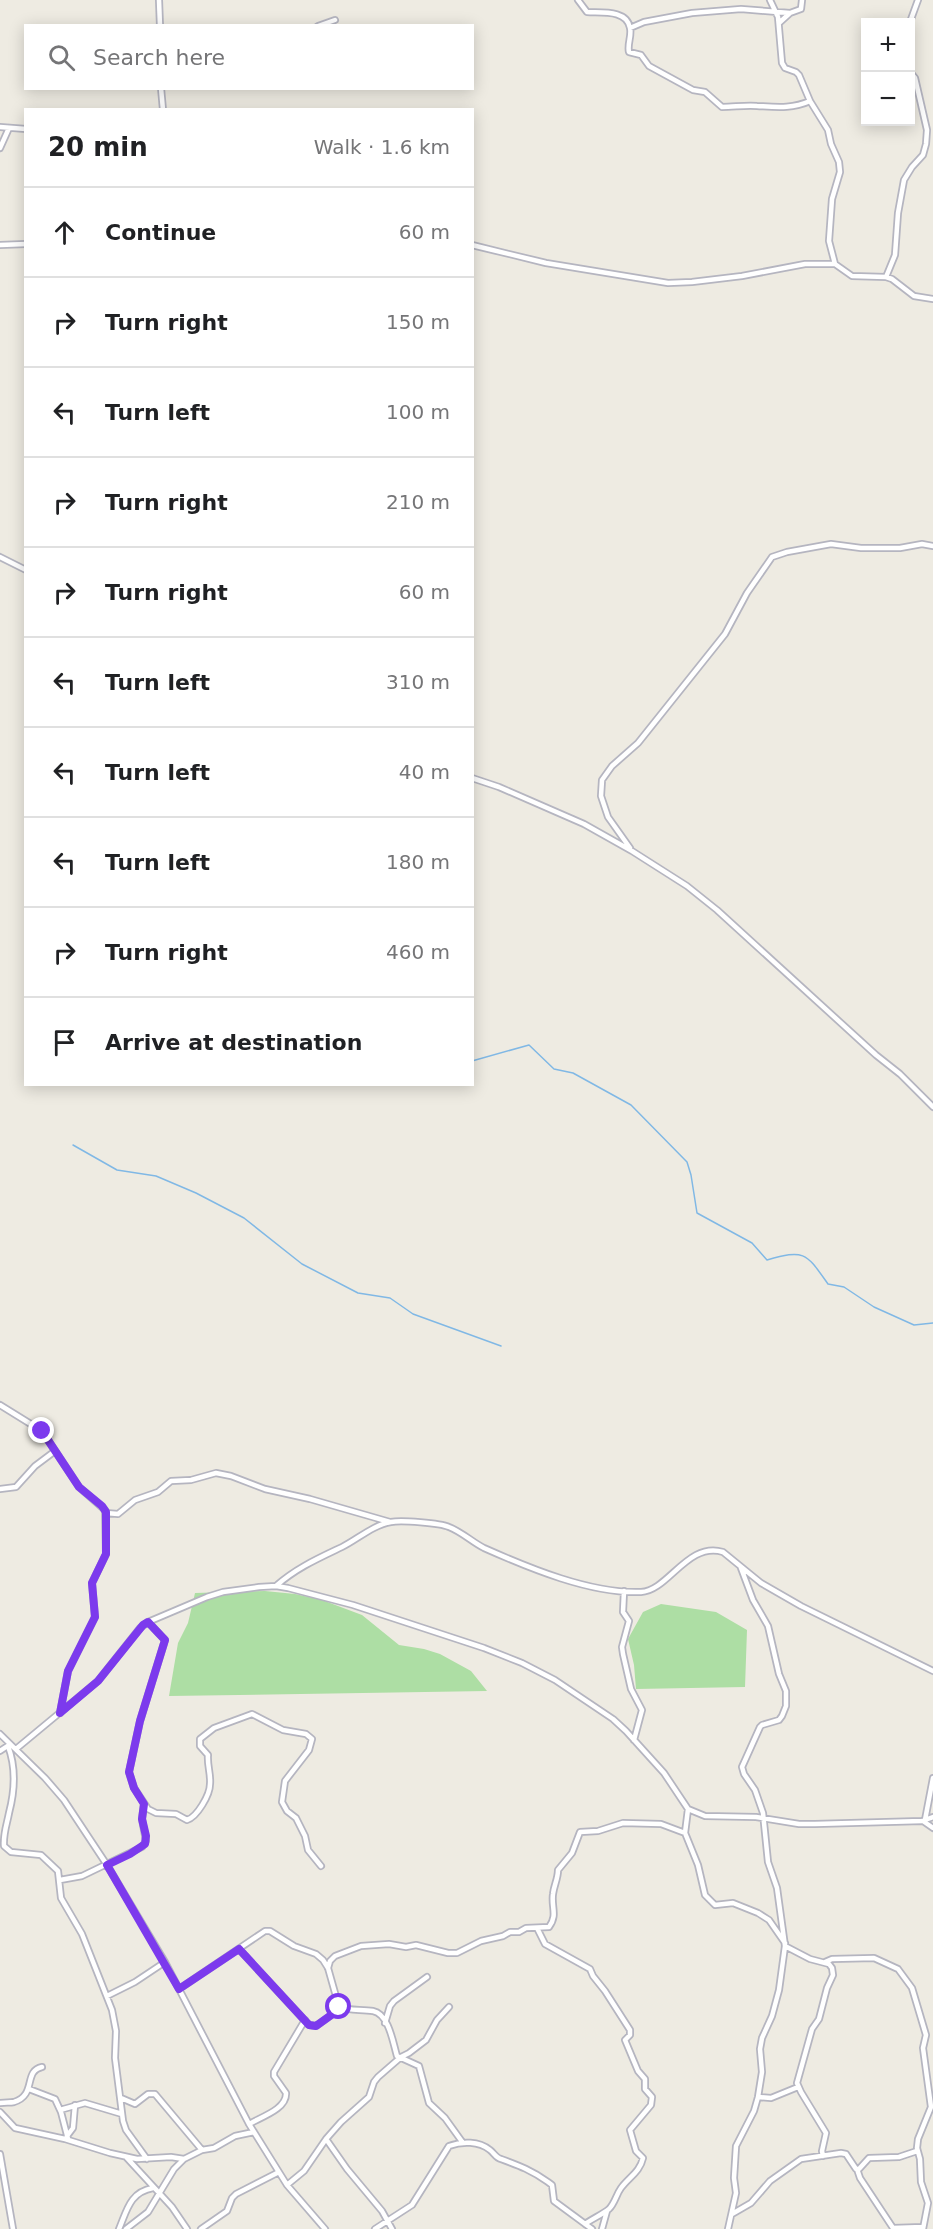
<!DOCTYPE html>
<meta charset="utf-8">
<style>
body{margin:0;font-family:"DejaVu Sans",sans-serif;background:#f2f2f2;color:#202124}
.controls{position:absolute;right:18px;top:18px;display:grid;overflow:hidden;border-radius:0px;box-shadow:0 3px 15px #0003}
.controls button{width:54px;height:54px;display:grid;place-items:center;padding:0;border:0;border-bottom:2px solid #e0e0e0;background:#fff;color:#202124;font:30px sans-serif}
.stop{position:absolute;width:18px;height:18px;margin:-14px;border:4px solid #7c3aed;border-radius:50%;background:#fff}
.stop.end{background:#7c3aed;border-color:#fff;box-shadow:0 2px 6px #0008}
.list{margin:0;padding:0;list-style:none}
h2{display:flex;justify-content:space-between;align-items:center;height:78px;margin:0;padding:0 24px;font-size:26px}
h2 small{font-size:20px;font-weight:400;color:#757577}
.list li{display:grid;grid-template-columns:39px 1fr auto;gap:18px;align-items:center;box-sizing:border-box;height:90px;padding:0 24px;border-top:2px solid #e0e0e0}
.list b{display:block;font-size:22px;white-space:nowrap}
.list em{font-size:20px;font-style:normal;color:#757577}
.icon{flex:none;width:33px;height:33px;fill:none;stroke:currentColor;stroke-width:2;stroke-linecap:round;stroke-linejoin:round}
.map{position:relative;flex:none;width:933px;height:2229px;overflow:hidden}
.search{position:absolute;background:#fff;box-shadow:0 3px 15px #0003;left:24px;top:24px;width:450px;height:66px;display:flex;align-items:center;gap:15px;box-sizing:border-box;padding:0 21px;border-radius:0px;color:#757577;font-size:22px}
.panel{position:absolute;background:#fff;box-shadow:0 3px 15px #0003;left:24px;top:108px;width:450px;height:978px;border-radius:0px}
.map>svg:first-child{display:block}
.green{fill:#addea4}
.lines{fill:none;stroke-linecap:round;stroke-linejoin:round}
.stream{stroke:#80b8e5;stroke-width:1.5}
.minor-casing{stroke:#b5b5c0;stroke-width:8}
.minor{stroke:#fff;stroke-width:4.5}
.route{stroke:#7c3aed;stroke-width:8}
</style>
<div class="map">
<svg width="933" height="2229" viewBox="0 0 933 2229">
<rect width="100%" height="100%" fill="#eeebe2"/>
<path class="green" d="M265 1591 295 1594 322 1600 362 1615 399 1645 424 1649 440 1654 471 1671 487 1691 169 1696 178 1643 188 1623 195 1593Z
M661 1604 716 1612 747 1630 745 1687 636 1689 634 1665 628 1639 643 1612Z"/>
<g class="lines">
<path class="stream" d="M472 1061 529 1045 554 1069 573 1073 631 1105 687 1162 691 1175 697 1213 752 1243 767 1260C805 1249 806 1253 828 1284L844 1287 874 1307 914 1325 933 1323
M73 1145 117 1170 156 1176 196 1193 244 1218 302 1264 358 1293 390 1298 413 1314 501 1346"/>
<defs>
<path id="minor" d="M159 0 160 26
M578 0 587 12C600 13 627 9 630 28 632 36 627 44 629 52L641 55 649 66 693 90 705 92 722 107C734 107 745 105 757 106 776 107 792 109 810 101
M770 0 778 17 782 63 785 68 796 72 799 75 810 101 828 130 831 144 839 162 840 172 832 199 829 241 835 264
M910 22 918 0
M779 23 790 13 801 9 802 0
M318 26 335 20
M630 28 644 22 692 13 741 9 790 13
M161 88 163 110
M0 127 26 129
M0 148 9 128
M0 245 26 244
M472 245 546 263 668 283 692 282 742 276 805 264H835L852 276 886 277 892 279 914 296 933 299
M886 277 895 255 898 213 904 180 912 167 923 155 926 144 927 130 915 78 910 72
M0 557 26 570
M472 778 499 787 584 824 632 851 687 886 717 910 876 1055 900 1074 933 1107
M630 848 608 817 601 796 602 780 612 766 638 743 725 634 747 593 772 557 787 552 831 544 861 548H900L922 544 933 546
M0 1405 42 1431 79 1487 105 1510 106 1554 92 1583 95 1617 68 1671 60 1713
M0 1489 16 1487 35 1466 55 1451
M106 1513 118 1514 135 1500 158 1492 171 1481 191 1480 216 1473 231 1476 265 1489 310 1499 390 1522
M276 1586C296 1568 319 1558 342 1547 358 1539 373 1525 391 1522 401 1520 440 1523 449 1527 462 1532 472 1542 484 1548 529 1568 591 1594 641 1592 668 1591 688 1541 723 1552L761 1583 801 1606 933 1671
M624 1591 623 1612 629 1621 622 1647 623 1654 631 1689 642 1710 634 1740
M148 1622 165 1640 140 1721 129 1772 134 1788 148 1809 156 1813 176 1814 187 1820C197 1817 210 1795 210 1784 211 1774 207 1765 208 1755L200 1746V1739L214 1728 252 1714 283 1730 306 1734 312 1739 309 1750 285 1781 282 1802 287 1811 296 1818 305 1836 308 1850 321 1866
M0 1734 45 1778 64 1800 107 1865 165 1962 249 2124 287 2185 325 2229
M8 1746C16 1767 15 1790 9 1813 7 1824 3 1834 4 1846L11 1852 41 1855 58 1871 61 1898 82 1934 112 2010 116 2031 115 2058 123 2121 126 2130 147 2159
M16 1749 98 1681 140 1628 148 1622 207 1597 223 1592 259 1587 276 1586 288 1588 353 1605 484 1648 522 1663 555 1680 613 1719 626 1731 664 1773 688 1809 705 1816 756 1817 799 1824H815L922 1821 933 1817
M0 1751 9 1745
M688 1809 685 1833 698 1865 705 1895 715 1905 733 1903 758 1913 769 1920 785 1943
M925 1820 933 1778
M923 1821 933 1828
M60 1880 82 1876 142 1847 146 1841 142 1819 144 1804
M537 1928 545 1944 590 1969 593 1976 605 1991 630 2030V2035L625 2040 638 2071 645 2079V2089L652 2097 651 2105 630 2130 636 2151 643 2158C640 2172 629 2177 621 2188 616 2195 615 2203 609 2209 603 2214 592 2219 585 2224
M785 1946 810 1959 829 1964 832 1968 833 1975 827 1988 819 2019 812 2029 797 2083 801 2092 826 2133 822 2151 823 2156
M239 1949 309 2025 316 2026 341 2008
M825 1962 832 1959 874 1958 898 1969 912 1988 926 2035 923 2048 931 2107 918 2139 917 2148 920 2159 921 2182 928 2203 923 2229
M328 1968 330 1961 335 1956 361 1946 389 1944 406 1947 416 1945 448 1953H457L481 1941 503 1936 510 1932H519L526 1928 549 1927C558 1915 551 1907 553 1894 554 1885 558 1879 558 1870L572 1853 580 1832 598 1831 623 1823 661 1824 685 1833
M179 1989 265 1931H270L294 1946 316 1954 323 1960 328 1968 339 2007C350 2011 362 2009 373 2011 389 2014 393 2043 397 2056L419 2066 429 2103 445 2118 463 2143
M107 1996 135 1982 165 1962
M385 2023 390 2006 394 2001 427 1977
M29 2089 55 2099 61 2112 68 2139
M758 2097 771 2098 798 2087
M121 2098 135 2104 148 2094H155L202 2150
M0 2103C5 2102 10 2103 14 2102 37 2095 23 2071 42 2067
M60 2110 85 2103 122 2114
M0 2112 15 2128 65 2139 110 2153 137 2159 171 2157 184 2159
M249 2124C261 2117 287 2109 286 2093L274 2076V2072L305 2020
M67 2136 73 2128 75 2105
M326 2139 347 2169 382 2211 392 2229
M0 2154 13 2229
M127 2158 172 2207 187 2229
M857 2169 860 2178 893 2228 923 2227
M287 2185 304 2171 326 2139 341 2122 369 2097 374 2082 378 2077 401 2057 409 2053 426 2040 437 2020 449 2007
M732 2214 751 2203 770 2181 801 2159 841 2153 846 2154 856 2169H859L869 2158 899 2157 917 2151
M119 2229C127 2210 130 2192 153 2188
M126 2229 148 2212 174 2169 184 2159 202 2150 214 2148 235 2136 254 2132
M201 2229 227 2211 232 2198 236 2194 279 2172
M375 2229 412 2205 449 2146C462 2141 479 2141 490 2150 494 2153 496 2158 501 2159 520 2166 531 2170 548 2182L552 2185 554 2201 592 2229
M602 2229 607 2211
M728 2229 736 2193 734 2178 736 2146 754 2111 758 2097 762 2072 760 2049 762 2038 772 2016 779 1990 785 1946 777 1888 768 1862 763 1813 755 1790 744 1774 742 1767 760 1727 762 1725 779 1720 782 1716 786 1706V1691L779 1674 768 1626 753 1600 741 1568"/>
</defs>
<use href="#minor" class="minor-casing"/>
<use href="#minor" class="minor"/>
</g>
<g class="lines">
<path class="route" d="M42 1431 79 1487 102 1506 106 1512V1554L92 1583 95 1617 68 1671 60 1713 98 1681 143 1625 148 1622 165 1640 140 1721 129 1772 134 1788 144 1804 142 1819 146 1836 145 1844 130 1854 107 1865 179 1989 239 1949 309 2025 316 2026 341 2008 339 2007"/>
</g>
</svg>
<div class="controls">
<button>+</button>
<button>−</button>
</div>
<div class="stop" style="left:339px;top:2007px"></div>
<div class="stop end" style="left:42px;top:1431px"></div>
<div class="search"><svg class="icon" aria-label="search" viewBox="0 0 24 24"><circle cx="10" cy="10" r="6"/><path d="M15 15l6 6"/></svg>Search here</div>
<section class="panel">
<h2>20 min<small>Walk · 1.6 km</small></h2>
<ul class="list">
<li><svg class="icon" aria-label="ahead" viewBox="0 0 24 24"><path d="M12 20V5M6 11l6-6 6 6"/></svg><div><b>Continue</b></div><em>60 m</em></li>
<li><svg class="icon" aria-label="right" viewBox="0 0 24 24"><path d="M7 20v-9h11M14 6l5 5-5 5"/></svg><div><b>Turn right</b></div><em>150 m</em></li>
<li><svg class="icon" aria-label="left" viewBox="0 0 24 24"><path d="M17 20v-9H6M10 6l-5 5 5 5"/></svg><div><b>Turn left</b></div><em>100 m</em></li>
<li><svg class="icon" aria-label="right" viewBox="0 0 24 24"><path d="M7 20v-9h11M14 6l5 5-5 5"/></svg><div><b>Turn right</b></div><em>210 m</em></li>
<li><svg class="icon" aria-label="right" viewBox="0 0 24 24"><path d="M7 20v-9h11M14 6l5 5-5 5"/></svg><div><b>Turn right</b></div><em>60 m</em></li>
<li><svg class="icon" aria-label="left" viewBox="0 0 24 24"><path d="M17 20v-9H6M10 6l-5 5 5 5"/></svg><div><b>Turn left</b></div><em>310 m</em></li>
<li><svg class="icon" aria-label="left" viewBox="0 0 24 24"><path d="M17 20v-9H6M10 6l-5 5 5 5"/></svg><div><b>Turn left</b></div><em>40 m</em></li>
<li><svg class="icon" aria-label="left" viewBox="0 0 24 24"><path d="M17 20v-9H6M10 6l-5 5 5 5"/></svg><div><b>Turn left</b></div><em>180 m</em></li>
<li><svg class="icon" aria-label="right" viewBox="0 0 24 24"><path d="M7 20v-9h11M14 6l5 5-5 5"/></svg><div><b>Turn right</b></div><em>460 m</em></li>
<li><svg class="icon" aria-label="arrive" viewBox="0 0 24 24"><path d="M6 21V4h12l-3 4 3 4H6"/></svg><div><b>Arrive at destination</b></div></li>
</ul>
</section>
</div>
